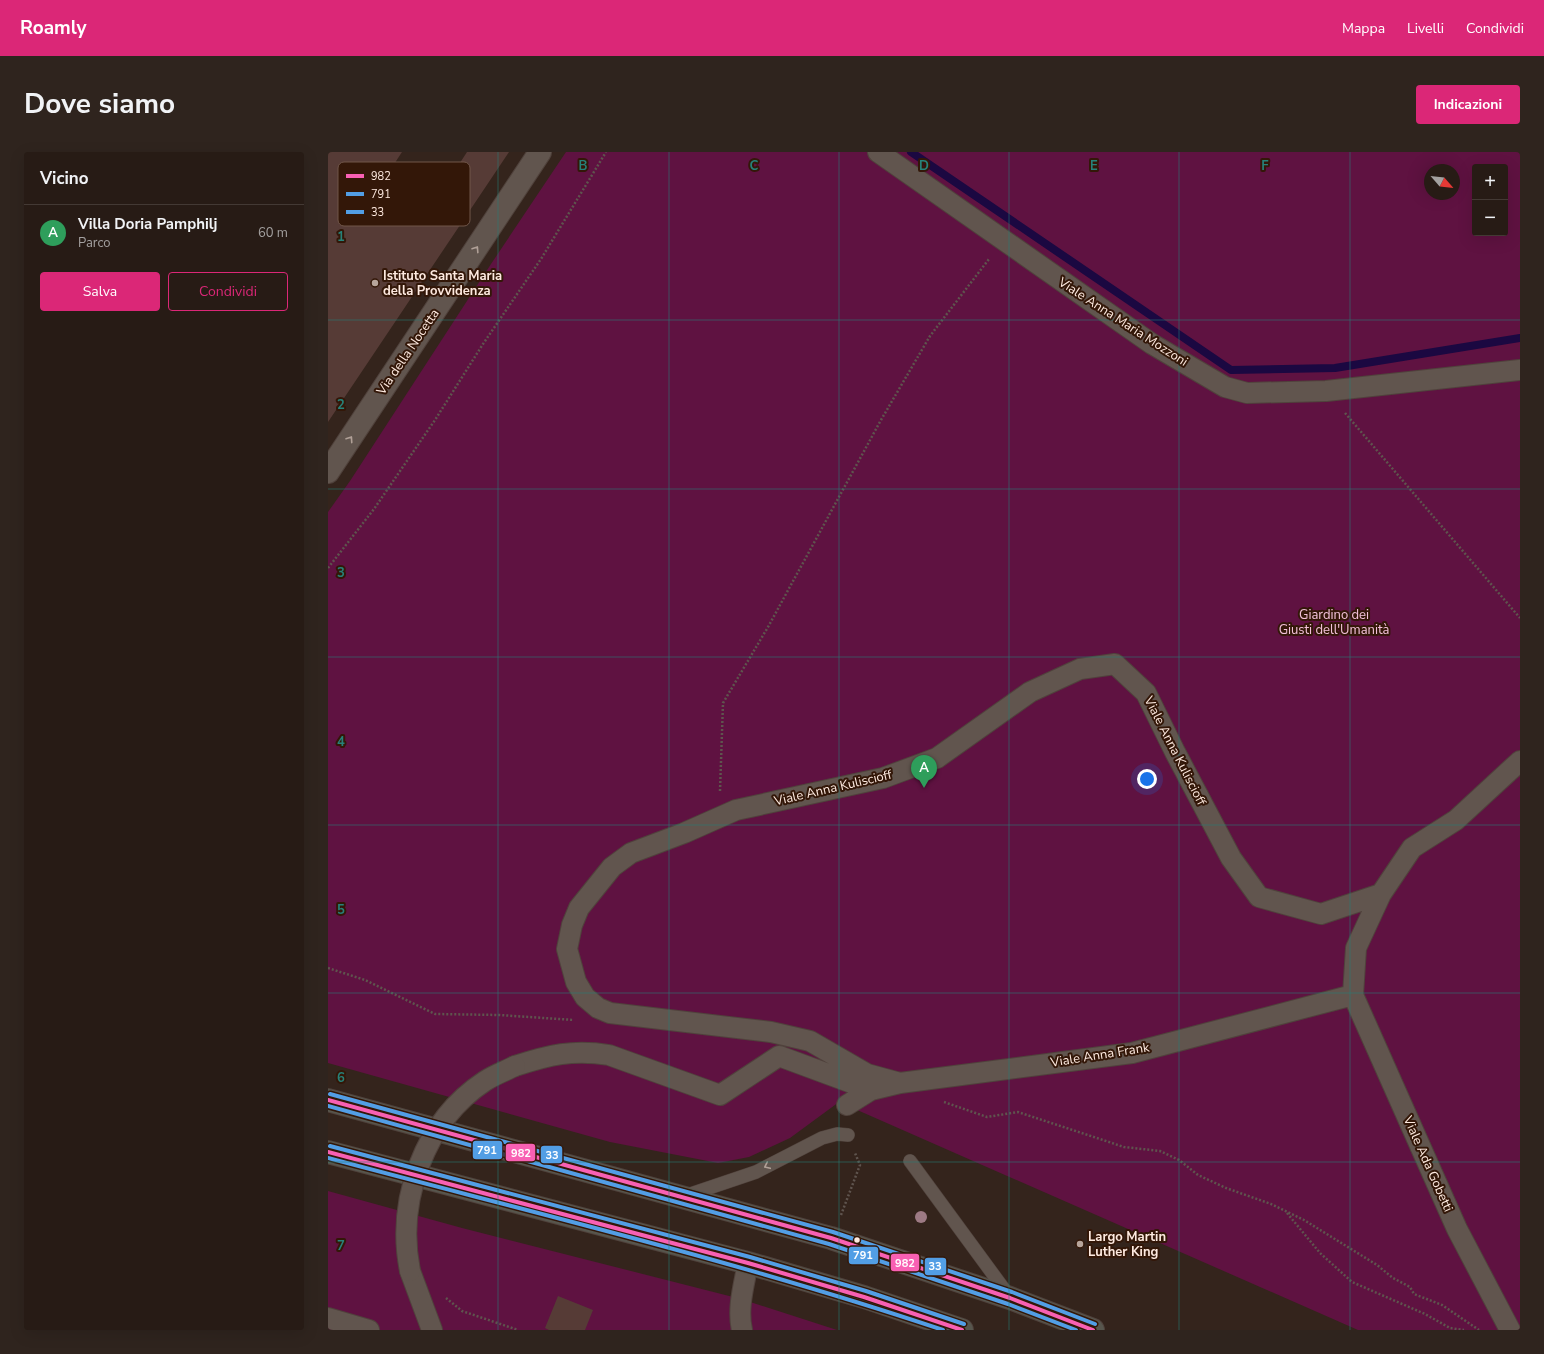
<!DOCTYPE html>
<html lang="it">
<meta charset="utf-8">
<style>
body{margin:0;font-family:"Nunito Sans",sans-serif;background:#2f241e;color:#f1f3f6}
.controls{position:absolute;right:12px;top:12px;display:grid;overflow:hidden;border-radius:4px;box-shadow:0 4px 16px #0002}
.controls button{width:36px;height:36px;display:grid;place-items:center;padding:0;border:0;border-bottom:1px solid #433934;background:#271b15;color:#f1f3f6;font:20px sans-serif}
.compass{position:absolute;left:1096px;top:12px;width:36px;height:36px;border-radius:50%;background:#271b15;box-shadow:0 4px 16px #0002;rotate:118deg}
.you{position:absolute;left:819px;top:627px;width:14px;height:14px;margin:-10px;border:3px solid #fff;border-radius:50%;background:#1a73e8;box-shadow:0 0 0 6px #1a73e833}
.badge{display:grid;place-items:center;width:26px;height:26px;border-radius:50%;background:#db2777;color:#fff;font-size:13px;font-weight:700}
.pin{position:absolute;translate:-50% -33px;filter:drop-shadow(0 1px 2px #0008)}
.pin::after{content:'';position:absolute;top:21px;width:14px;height:12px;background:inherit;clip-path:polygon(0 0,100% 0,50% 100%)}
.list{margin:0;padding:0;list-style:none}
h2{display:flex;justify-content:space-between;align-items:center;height:52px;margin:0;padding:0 16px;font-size:17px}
h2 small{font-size:13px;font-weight:400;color:#a4a1a0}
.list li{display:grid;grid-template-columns:26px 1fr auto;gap:12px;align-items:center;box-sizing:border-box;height:56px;padding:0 16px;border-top:1px solid #433934}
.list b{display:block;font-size:15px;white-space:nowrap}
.list p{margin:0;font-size:13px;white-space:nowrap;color:#a4a1a0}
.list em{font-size:13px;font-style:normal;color:#a4a1a0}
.actions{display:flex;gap:8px;padding:12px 16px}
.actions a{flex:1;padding:9px 0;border:1px solid #db2777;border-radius:4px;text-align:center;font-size:14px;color:#db2777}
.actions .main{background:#db2777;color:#fff}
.map{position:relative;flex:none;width:1192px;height:1178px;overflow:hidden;border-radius:4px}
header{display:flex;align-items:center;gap:24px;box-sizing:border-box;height:56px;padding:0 20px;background:#db2777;color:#fff}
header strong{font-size:19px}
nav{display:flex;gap:22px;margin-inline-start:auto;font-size:14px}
.intro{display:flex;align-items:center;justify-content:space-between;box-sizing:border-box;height:96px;padding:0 24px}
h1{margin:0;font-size:28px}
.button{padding:10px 18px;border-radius:4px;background:#db2777;color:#fff;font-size:14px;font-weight:700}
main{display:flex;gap:24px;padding:0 24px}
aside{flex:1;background:#271b15;border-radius:4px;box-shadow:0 4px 16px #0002}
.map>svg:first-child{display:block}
.green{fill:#5f1241;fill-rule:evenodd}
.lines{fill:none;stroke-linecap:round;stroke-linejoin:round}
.stream{stroke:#1b0841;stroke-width:8}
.building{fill:#563b36}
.service-casing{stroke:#50423c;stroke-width:14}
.pedestrian-casing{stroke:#50423c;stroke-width:22}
.tertiary-casing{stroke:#50423c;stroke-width:24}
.primary-casing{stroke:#50423c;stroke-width:24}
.path{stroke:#5f544e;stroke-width:2.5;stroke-dasharray:2 2;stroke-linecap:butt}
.service{stroke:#61554e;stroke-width:13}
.pedestrian{stroke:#61554e;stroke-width:20}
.tertiary{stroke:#61554e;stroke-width:22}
.primary{stroke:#57564d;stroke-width:22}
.pedestrian-bridge-casing{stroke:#50423c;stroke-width:22;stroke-linecap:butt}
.pedestrian-bridge{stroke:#61554e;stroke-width:20}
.bus-1-casing{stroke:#331708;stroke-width:7}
.bus-2-casing{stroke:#331708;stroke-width:7}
.bus-3-casing{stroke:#331708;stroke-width:7}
.bus-1{stroke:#f860b3;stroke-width:4}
.bus-2{stroke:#529ee5;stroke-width:4}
.bus-3{stroke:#529ee5;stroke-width:4}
.tree{fill:#9d7a84}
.oneway{stroke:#b0a097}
.grid{fill:none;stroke:#278279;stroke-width:1;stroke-opacity:0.55}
.poi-dot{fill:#b7a59b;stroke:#331708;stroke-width:1.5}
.bus-dot{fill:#feeae0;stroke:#331708;stroke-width:1.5}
.labels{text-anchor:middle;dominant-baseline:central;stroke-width:4;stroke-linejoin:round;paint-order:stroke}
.poi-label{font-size:13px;font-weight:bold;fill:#feeae0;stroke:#331708;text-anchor:start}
.street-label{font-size:13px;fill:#feeae0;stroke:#331708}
.park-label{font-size:13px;fill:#f3c1da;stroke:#331708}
.key{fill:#331708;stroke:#705649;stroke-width:1}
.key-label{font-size:11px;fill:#feeae0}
.grid-label{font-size:13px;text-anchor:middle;font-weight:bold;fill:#278279;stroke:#331708;stroke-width:4;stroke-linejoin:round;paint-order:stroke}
.line-badge{stroke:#331708;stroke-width:1.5}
.badge-label{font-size:11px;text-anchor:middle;font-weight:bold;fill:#fff}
</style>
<header>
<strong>Roamly</strong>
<nav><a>Mappa</a><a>Livelli</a><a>Condividi</a></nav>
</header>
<div class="intro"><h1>Dove siamo</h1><a class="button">Indicazioni</a></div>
<main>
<aside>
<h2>Vicino<small></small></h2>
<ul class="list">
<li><span class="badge" style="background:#2e9e5b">A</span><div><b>Villa Doria Pamphilj</b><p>Parco</p></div><em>60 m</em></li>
</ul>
<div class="actions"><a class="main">Salva</a><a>Condividi</a></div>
</aside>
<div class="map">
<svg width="1192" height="1178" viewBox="0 0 1192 1178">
<rect width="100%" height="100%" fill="#34241c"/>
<path class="green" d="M238 0H1192V1178H1030L511 950 462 986 421 1005 390 1011 282 990 0 911V360L22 329 163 112ZM1147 15H1177V81H1147ZM1102 18H1126V42H1102Z
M0 1039 134 1076 413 1147 509 1178H0Z"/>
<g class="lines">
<path class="stream" d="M583 0 903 218 1007 216 1192 186"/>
</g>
<path class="building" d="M0 0H74L44 46 91 74 139 0H181L0 270Z
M230 1144 265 1158 257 1178H221L217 1176Z"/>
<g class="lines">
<defs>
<path id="service" d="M582 1009 681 1144
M357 1044 428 1020 494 986 509 982 520 983"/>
<path id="pedestrian" d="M550 0 824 192 897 235 919 241 998 239 1192 218
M187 914C221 903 245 897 281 903L392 943 451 904 543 938
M572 931 539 922 482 889 443 880 282 861 270 856 257 845 248 830 239 797 244 773 251 756 284 715 303 701 356 681 408 658 555 626 609 606 702 540 752 517 787 512 818 541 847 600 903 706 931 745 993 762 1053 742
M519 953 543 938 572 931 804 901 1025 843
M82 1119 104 1178
M0 1166 41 1178
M414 1178C409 1156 416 1133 420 1111
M1182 1178 1129 1077 1025 843 1028 796 1053 742 1084 696 1128 668 1192 609"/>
<path id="tertiary" d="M0 320 212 0"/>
<path id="primary" d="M0 948 503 1086 682 1146 765 1178
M0 1000 420 1111 536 1145 634 1178"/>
</defs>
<use href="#service" class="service-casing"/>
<use href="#pedestrian" class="pedestrian-casing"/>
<use href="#tertiary" class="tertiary-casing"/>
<use href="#primary" class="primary-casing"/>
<path class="path" d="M1017 261 1192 466
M0 416 46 357 107 268 155 192 213 107 278 0
M392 639 395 551 440 475 553 268 602 184 661 107
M0 816 37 828 107 862 171 863 246 868
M616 950 659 965 690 960 796 995 832 999 851 1008 870 1023 898 1036 943 1052 976 1068 1049 1113 1065 1126 1082 1135 1086 1142 1114 1153 1151 1178
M959 1061 992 1101 1024 1130 1097 1162 1122 1176 1136 1178
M513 1063 532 1013 527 1001
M118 1146 134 1159 190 1178"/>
<use href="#service" class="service"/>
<use href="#pedestrian" class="pedestrian"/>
<use href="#tertiary" class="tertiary"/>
<use href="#primary" class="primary"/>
<defs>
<path id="pedestrian-bridge" d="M82 1119C68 1049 96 969 157 929 166 923 177 919 187 914"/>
</defs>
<use href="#pedestrian-bridge" class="pedestrian-bridge-casing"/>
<use href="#pedestrian-bridge" class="pedestrian-bridge"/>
<defs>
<path id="bus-1" d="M0 948 503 1086 682 1146 765 1178
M0 1000 420 1111 536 1145 634 1178"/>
<path id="bus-2" d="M0 954 501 1092 680 1152 748 1178
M0 1006C206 1061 413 1110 615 1178"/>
<path id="bus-3" d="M2 942 505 1080 684 1140 767 1172
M2 994 422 1105 538 1139 636 1172"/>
</defs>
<use href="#bus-1" class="bus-1-casing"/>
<use href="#bus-2" class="bus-2-casing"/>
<use href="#bus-3" class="bus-3-casing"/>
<use href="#bus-1" class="bus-1"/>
<use href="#bus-2" class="bus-2"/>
<use href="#bus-3" class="bus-3"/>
</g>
<circle class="tree" cx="593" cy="1065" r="6"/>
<defs><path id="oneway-chevron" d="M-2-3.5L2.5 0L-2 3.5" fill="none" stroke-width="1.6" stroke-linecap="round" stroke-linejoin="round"/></defs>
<g class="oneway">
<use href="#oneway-chevron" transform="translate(148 97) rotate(-57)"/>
<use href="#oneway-chevron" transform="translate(22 287) rotate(-56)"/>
<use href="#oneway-chevron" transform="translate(439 1014) rotate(155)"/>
</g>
<path class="grid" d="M170 0V1178M341 0V1178M511 0V1178M681 0V1178M851 0V1178M1022 0V1178M0 168H1192M0 337H1192M0 505H1192M0 673H1192M0 841H1192M0 1010H1192"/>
<g class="poi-dot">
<circle cx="47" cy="131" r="4"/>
<circle cx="752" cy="1092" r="4"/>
</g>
<circle class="bus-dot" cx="529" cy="1088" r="3.5"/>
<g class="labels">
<g class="poi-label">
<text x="55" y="124">Istituto Santa Maria<tspan x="55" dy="15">della Provvidenza</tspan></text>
<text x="760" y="1085">Largo Martin<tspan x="760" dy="15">Luther King</tspan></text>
</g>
<g class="street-label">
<text transform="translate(795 170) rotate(33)">Viale Anna Maria Mozzoni</text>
<text transform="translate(80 200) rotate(-56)">Via della Nocetta</text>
<text transform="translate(847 599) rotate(63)">Viale Anna Kuliscioff</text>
<text transform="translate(505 636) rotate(-13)">Viale Anna Kuliscioff</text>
<text transform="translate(772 903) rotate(-9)">Viale Anna Frank</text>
<text transform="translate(1100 1012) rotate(66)">Viale Ada Gobetti</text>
</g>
<g class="park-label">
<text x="1006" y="463">Giardino dei<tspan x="1006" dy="15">Giusti dell'Umanità</tspan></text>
</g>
</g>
<rect x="10" y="10" width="132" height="64" rx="6" class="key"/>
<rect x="18" y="22" width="18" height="4" fill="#f860b3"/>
<rect x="18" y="40" width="18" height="4" fill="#529ee5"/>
<rect x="18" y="58" width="18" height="4" fill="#529ee5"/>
<g class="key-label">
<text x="43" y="28">982</text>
<text x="43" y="46">791</text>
<text x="43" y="64">33</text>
</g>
<g class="grid-label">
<text x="255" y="18">B</text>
<text x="426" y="18">C</text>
<text x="596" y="18">D</text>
<text x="766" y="18">E</text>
<text x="937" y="18">F</text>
<text x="13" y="89">1</text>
<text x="13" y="257">2</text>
<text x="13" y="425">3</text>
<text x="13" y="594">4</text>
<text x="13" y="762">5</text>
<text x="13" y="930">6</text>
<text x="13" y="1098">7</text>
</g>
<g class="line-badge">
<rect x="144" y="988" width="31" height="20" rx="4" fill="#529ee5"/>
<rect x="177" y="991" width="31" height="19" rx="4" fill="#f860b3"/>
<rect x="212" y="993" width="23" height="19" rx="4" fill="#529ee5"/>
<rect x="520" y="1094" width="31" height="19" rx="4" fill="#529ee5"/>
<rect x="562" y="1101" width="30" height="19" rx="4" fill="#f860b3"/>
<rect x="596" y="1105" width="23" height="19" rx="4" fill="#529ee5"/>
</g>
<g class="badge-label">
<text x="159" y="1002">791</text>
<text x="193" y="1005">982</text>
<text x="224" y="1007">33</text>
<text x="535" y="1107">791</text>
<text x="577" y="1115">982</text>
<text x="607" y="1118">33</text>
</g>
</svg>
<div class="controls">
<button>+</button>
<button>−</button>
</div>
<svg class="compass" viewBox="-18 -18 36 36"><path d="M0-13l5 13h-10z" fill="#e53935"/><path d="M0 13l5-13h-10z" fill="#a4a1a0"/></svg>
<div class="you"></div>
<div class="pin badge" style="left:596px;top:636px;background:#2e9e5b">A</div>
</div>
</main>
